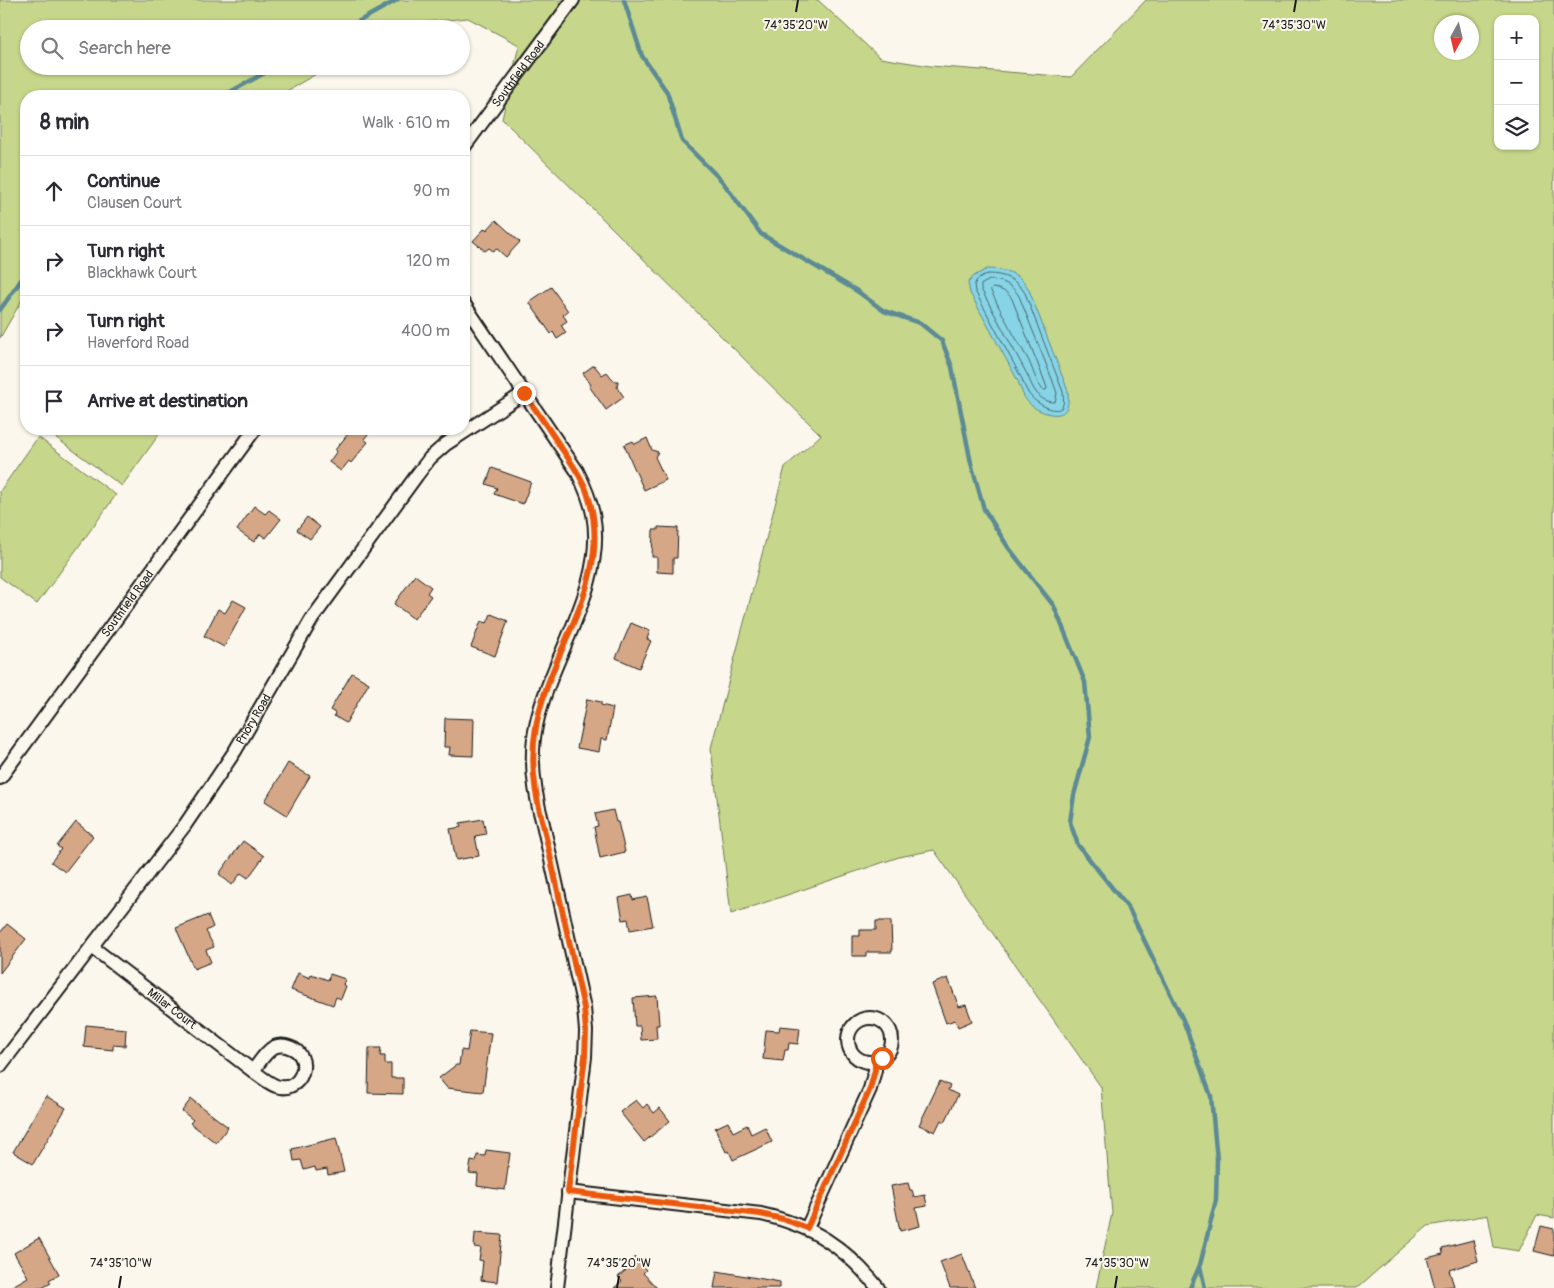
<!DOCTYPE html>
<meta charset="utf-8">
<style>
body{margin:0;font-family:Pangolin,sans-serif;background:#f2f2f3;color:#2b2b33}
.controls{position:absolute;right:15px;top:15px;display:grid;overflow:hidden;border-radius:10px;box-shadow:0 1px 4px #0004}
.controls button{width:45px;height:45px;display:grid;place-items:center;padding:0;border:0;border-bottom:1px solid #e1e1e2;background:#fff;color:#2b2b33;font:25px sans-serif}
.compass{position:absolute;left:1434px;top:15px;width:45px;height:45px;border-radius:50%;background:#fff;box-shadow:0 1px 4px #0004;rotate:188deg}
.stop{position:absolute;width:15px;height:15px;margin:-11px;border:4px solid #ea580c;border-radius:50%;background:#fff}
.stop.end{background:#ea580c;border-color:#fff;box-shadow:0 1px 5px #0008}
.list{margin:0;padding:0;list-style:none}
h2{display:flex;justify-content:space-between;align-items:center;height:65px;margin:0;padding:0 20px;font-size:21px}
h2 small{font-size:16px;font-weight:400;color:#7c7c81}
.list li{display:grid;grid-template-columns:32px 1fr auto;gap:15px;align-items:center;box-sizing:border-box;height:70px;padding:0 20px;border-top:1px solid #e1e1e2}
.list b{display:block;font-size:19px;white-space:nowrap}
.list p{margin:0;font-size:16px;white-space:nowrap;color:#7c7c81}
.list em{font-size:16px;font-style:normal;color:#7c7c81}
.icon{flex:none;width:28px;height:28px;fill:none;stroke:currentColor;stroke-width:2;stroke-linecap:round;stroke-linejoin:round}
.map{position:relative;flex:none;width:1554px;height:1288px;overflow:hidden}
.search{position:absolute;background:#fff;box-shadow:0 1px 4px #0004;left:20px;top:20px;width:450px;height:55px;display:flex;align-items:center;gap:12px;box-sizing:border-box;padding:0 18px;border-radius:28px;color:#7c7c81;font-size:19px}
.panel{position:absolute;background:#fff;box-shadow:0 1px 4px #0004;left:20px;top:90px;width:450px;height:345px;border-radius:20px}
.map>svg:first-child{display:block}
.green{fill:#c6d78b;stroke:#717a54;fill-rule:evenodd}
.water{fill:#87d4e6;stroke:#5c8a95}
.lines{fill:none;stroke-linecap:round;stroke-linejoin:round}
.shore{stroke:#47666d;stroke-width:1}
.stream{stroke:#5c8a95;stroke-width:4.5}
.building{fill:#d5a787;stroke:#1c1c1c}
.minor-casing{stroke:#1c1c1c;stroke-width:16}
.minor{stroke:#fbf7ec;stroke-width:12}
.route{stroke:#ea580c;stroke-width:6}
.ticks{fill:none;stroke:#1c1c1c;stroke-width:2}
.labels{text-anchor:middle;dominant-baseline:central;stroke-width:4;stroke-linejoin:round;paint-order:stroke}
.street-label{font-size:12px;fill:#1c1c1c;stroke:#fbf7ec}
.ticks-label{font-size:12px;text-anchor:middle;fill:#1c1c1c;stroke:#fbf7ec;stroke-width:4;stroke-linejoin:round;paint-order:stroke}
</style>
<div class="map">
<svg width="1554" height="1288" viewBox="0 0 1554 1288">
<rect width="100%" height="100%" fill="#fbf7ec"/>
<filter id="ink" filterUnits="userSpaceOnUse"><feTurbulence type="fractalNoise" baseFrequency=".02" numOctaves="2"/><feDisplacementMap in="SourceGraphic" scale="10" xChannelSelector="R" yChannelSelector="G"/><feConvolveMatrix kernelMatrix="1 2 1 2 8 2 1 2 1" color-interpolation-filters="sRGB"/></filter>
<g filter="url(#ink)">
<path class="green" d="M0 0H818L880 58 930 66 1071 77 1146 0H1554V1218L1537 1215 1519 1251 1494 1247 1488 1215 1428 1226 1357 1288H1096L1112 1213 1101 1087 934 850 899 857 731 914 711 748 785 467 821 435 502 119 519 45 468 18 405 24 396 29H29V66H330L278 96H26V293L0 338ZM1498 19H1535V146H1498ZM1442 22H1472V52H1442Z
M44 429H163L122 486Z
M38 437 116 495 37 604 0 577V491Z"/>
<path class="water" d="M987 269C999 269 1014 271 1022 280 1025 282 1027 287 1029 290L1068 391C1068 396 1069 403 1067 407 1062 421 1040 412 1032 406 1024 400 1021 390 1018 381L970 293 968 283 974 276Z"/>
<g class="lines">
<path class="shore" d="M988 274C1004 274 1016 279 1025 293L1063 392C1063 396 1065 404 1061 408 1053 414 1033 401 1029 394 1026 390 1024 384 1022 379L975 291 974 285 977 280Z
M990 280C1003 280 1012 285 1019 296L1052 379 1057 393 1055 402C1039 402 1033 389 1028 376L981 289V285Z
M993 288C1001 289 1008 292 1012 299L1045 382 1047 388 1046 390H1043C1036 382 1033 370 1029 361 1016 338 1002 315 991 291Z"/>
<path class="stream" d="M624 0 642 56 667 92 682 141 722 181 761 234 857 291 884 311 920 323 942 341 952 367 971 463 984 509 1008 547 1054 606 1085 682 1090 737 1074 795 1070 822 1078 845 1129 909 1183 1020 1211 1096 1217 1160 1216 1200 1200 1265 1190 1288
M345 29 397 0
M223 96 277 66
M0 310 26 273
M1200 1266 1205 1288"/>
</g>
<path class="building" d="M496 220 520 242 506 257 497 249 493 251 489 248 485 251 473 241 485 228 487 230Z
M551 287 568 311 563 315 567 321 561 325 566 333 557 339 553 332 551 334 529 302Z
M594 365 602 375 607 372 614 381H618L617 387 624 397 606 410 589 386 591 385 583 373Z
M352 429H364L369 433 364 439 368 442 351 463 349 461 341 471 329 462 337 451 335 450Z
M647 438 652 450 658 452 655 457 666 480 644 490 624 445 633 441 635 444Z
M492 468 531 482 523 504 494 494 497 488 486 484Z
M254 506 265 514 269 510 281 519 266 538 260 534 254 542 237 530Z
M307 517 320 527 310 539 297 530Z
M658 527 678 528 677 558H673V573L657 572V557H652L653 530H658Z
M415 575 431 587 427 593 431 596 414 619 394 604Z
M233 600 246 607 224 647 204 636 218 609 225 613Z
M491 614 508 621 495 656 471 647 481 621 487 623Z
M631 623 650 631 647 639 651 641 639 668 616 658Z
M352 673 369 683 346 723 334 716 335 713 330 710Z
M587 699 601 702V705L613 708 607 740 601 739 599 752 577 748Z
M445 718 474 719 473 756 449 755 450 747H444Z
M288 763 310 776 287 815 265 801Z
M613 810 616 822H618L625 852 600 858 594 827 598 826 595 814Z
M483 819 486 834 475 836 479 856 456 860 450 829 461 827 460 823Z
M76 822 93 836 65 872 51 862 61 849 57 846Z
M243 841 264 856 248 878 241 873 232 885 219 874Z
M632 895 633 900 647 897 653 926 630 930 628 919 623 920 619 898Z
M208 915 213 927 206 931 214 947 206 950 211 962 194 969 176 928Z
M876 921H891L892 952H866V956H852V936H860V930H876Z
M7 924 26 939 0 973V933Z
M298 973 310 978 311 974 328 980 330 974 345 979 343 985 346 986 341 999 336 997 333 1005 291 990Z
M948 978 959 1007 966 1005 972 1021 958 1027 955 1020 946 1023 932 984Z
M657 996 659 1025H656L657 1039 641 1040 640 1026H635L633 998Z
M86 1025 126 1029 125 1046 113 1045V1050L84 1047Z
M780 1026 800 1028 798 1044 789 1043 788 1050H785L783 1061 763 1059 766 1030 779 1031Z
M470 1031 491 1033 483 1092 447 1088 439 1078 456 1065H459L461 1050 467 1051Z
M369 1048H381L380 1056H385V1064H391V1078H403V1094L368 1093Z
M940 1081 950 1086 948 1090 958 1095 945 1122 941 1120 935 1132 919 1125Z
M46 1096 66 1108 33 1164 13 1152Z
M191 1099 228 1127 216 1143 190 1123 193 1120 182 1111Z
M636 1100 643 1108 647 1104 654 1113 660 1108 670 1121 644 1142 620 1112Z
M728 1122 733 1132 747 1125 751 1134 765 1127 772 1142 733 1160 729 1151 726 1152 715 1128Z
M336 1138 344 1172 328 1175 327 1169 316 1171 315 1167 304 1170 301 1160 294 1161 292 1149Z
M486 1150 510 1153 505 1190 477 1186 478 1174 469 1173 471 1161 476 1162 477 1155 485 1156Z
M908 1183 910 1190H912L914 1197 925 1195 927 1206 916 1208 920 1226 900 1231 891 1186Z
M1541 1226 1554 1229V1256L1534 1251Z
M475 1233 502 1235 497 1282 481 1280 483 1261 479 1260 481 1248 474 1247Z
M39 1238 59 1274 49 1280 51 1283 42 1288H9L28 1277 14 1253Z
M1473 1240 1478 1261 1449 1270 1454 1286 1435 1288 1427 1258 1443 1254 1442 1248Z
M962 1254 975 1288H950L940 1262Z
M635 1257 646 1270 643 1273 657 1288H614L622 1281 618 1277 626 1270 623 1267Z
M717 1271 780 1282V1288H714Z"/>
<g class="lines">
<defs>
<g id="minor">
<path id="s1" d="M464 147 573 0"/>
<path d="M464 304 577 471C584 485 590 499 593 514 607 586 550 657 536 726 529 759 534 792 543 824L584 1008 586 1031 585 1057 557 1288"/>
<path id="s2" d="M0 778 255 429"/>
<path id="s3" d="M92 947 253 1071C260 1076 268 1083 276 1086 302 1095 315 1055 289 1047 284 1045 279 1045 274 1047 265 1052 259 1063 253 1071"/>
<circle cx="870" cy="1040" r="22"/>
<path id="s4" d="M0 1066 185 825 235 751 312 619 417 475 430 458 446 444 524 393"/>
<path d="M568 1192 761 1214C813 1226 844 1246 878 1288"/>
<path d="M807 1228 870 1089 875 1070V1061"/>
</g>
</defs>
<use href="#minor" class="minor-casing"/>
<use href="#minor" class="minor"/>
</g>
</g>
<g class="lines" filter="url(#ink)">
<path class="route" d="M524 393C536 410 548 428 560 446 570 461 581 475 587 492 617 579 550 645 536 727 530 760 534 792 543 824L584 1008 586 1031 585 1057 568 1192 760 1214 783 1219 807 1228 870 1089 875 1070V1061L882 1058"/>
</g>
<path class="ticks" d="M796 12 798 0M1294 12 1296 0M119 1288 121 1276M617 1288 619 1276M1115 1288 1117 1276"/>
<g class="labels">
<g class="street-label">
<text stroke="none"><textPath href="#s1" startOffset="91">Southfield Road</textPath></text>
<text stroke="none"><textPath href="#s2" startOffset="216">Southfield Road</textPath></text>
<text stroke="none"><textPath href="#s4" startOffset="430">Priory Road</textPath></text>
<text stroke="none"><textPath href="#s3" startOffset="101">Millar Court</textPath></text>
</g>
</g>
<g class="ticks-label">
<text x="796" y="29">74°35'20"W</text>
<text x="1294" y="29">74°35'30"W</text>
<text x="121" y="1267">74°35'10"W</text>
<text x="619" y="1267">74°35'20"W</text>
<text x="1117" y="1267">74°35'30"W</text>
</g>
</svg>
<div class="controls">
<button>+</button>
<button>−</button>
<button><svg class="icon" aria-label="layers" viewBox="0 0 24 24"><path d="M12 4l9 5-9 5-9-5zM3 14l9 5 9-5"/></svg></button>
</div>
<svg class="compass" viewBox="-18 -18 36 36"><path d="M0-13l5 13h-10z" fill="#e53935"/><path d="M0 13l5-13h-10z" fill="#7c7c81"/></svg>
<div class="stop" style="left:882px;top:1058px"></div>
<div class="stop end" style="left:524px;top:393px"></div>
<div class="search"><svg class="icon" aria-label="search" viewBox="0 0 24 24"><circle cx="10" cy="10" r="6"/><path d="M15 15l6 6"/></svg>Search here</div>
<section class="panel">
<h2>8 min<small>Walk · 610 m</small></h2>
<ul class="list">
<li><svg class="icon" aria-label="ahead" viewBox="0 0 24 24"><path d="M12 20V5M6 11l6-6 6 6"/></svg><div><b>Continue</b><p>Clausen Court</p></div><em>90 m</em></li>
<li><svg class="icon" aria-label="right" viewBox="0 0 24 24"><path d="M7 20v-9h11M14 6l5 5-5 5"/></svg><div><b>Turn right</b><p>Blackhawk Court</p></div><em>120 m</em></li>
<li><svg class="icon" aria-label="right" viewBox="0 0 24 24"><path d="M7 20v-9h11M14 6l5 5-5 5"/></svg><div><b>Turn right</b><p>Haverford Road</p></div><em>400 m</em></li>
<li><svg class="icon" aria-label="arrive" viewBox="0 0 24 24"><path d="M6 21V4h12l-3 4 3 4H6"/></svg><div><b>Arrive at destination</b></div></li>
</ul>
</section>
</div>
